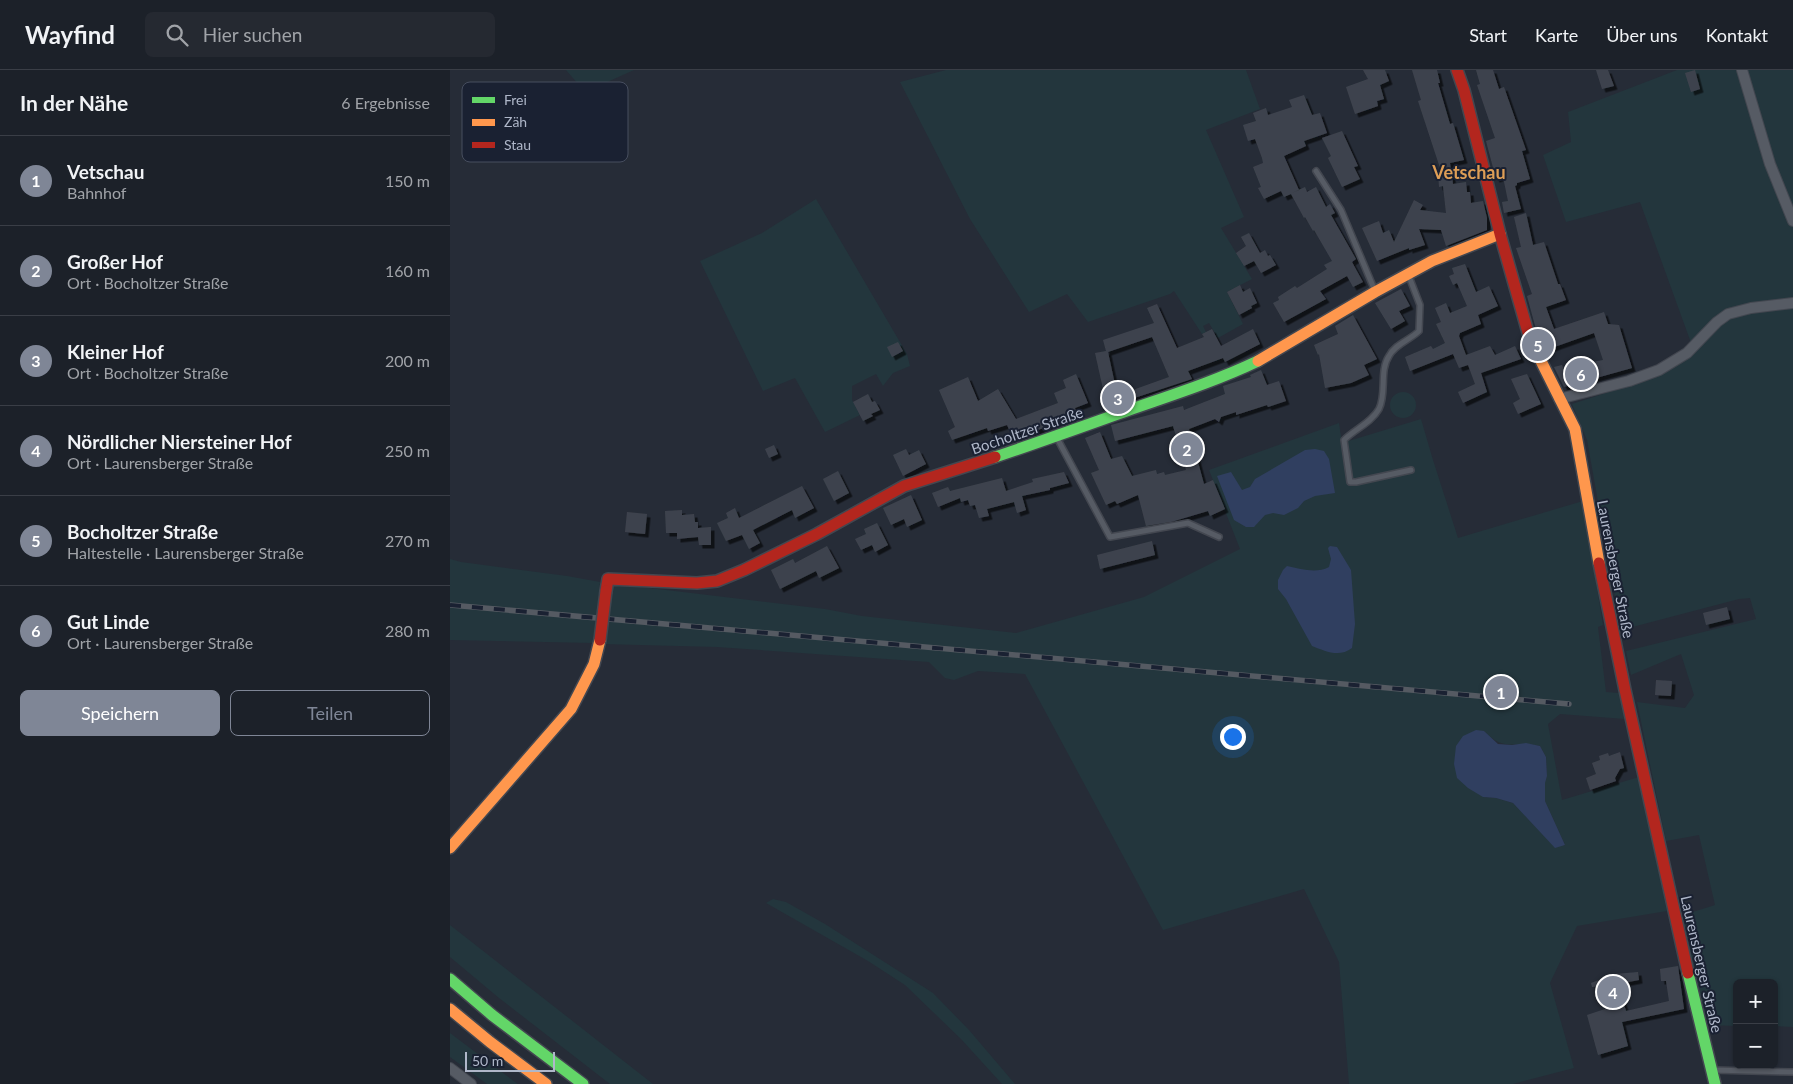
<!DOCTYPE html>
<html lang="de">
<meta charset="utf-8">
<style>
body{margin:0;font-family:Lato,sans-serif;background:#252931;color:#f1f3f6}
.controls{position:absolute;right:15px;bottom:15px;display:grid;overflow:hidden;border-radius:8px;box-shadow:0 1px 4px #0004}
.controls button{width:45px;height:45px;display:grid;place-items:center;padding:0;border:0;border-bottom:1px solid #3a3e46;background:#1c2129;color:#f1f3f6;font:25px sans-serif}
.scale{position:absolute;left:15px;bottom:12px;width:90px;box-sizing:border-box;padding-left:5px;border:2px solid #afb7c9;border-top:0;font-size:14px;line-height:18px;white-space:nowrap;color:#afb7c9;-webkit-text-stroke:4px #1a2132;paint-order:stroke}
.you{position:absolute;left:782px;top:666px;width:18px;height:18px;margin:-12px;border:4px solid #fff;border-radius:50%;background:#1a73e8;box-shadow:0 0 0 8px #1a73e833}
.badge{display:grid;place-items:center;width:32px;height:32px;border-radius:50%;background:#7f8696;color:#fff;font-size:16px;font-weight:700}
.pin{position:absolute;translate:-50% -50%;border:2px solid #fff;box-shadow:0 1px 5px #0006}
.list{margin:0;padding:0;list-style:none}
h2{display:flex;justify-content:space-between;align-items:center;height:65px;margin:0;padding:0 20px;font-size:21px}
h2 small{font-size:16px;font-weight:400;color:#a0a3a8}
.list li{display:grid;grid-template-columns:32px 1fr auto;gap:15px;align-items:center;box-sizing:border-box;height:90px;padding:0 20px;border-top:1px solid #3a3e46}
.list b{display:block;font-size:19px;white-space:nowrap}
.list p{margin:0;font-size:16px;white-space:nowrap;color:#a0a3a8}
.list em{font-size:16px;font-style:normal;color:#a0a3a8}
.actions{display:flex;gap:10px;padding:15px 20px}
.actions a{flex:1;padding:11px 0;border:1px solid #7f8696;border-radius:8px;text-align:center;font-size:18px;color:#7f8696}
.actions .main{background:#7f8696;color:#fff}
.icon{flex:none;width:28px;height:28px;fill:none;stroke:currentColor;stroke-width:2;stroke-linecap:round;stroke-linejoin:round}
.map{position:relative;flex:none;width:1343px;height:1014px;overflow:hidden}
header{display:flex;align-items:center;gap:30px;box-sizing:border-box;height:70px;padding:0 25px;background:#1c2129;border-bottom:1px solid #3a3e46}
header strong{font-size:24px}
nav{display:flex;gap:28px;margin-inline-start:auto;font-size:18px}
.search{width:350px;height:45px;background:#252931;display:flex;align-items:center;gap:12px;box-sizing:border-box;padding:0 18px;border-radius:8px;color:#a0a3a8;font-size:19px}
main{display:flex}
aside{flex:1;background:#1c2129}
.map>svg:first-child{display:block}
.green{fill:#23363d;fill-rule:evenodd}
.water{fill:#303f60}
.building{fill:#3e434d;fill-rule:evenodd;filter:url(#shadow)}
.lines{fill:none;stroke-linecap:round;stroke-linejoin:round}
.lane-casing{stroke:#434750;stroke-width:8}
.street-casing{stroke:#434750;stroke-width:12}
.fast-casing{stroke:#434750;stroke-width:14}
.slow-casing{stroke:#434750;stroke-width:14}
.jam-casing{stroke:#434750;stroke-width:14}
.lane{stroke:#565b64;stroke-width:5}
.street{stroke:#565b64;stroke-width:10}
.fast{stroke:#63d668;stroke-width:11}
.slow{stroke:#ff974d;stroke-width:11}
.jam{stroke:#b3261e;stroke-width:11}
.rail-casing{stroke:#555a62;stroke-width:5.5}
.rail{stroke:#1a2132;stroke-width:4;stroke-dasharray:11;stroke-linecap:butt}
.jam-bridge-casing{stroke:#434750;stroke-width:14;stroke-linecap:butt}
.jam-bridge{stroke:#b3261e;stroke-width:11}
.labels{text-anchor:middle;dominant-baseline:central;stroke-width:4;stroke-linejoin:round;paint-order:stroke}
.street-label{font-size:15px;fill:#afb7c9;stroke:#1a2132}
.quarter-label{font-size:18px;font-weight:bold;fill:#de9e56;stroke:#1a2132}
.key{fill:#1a2132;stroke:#474e5f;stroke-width:1}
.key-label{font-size:14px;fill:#afb7c9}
</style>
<header>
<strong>Wayfind</strong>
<div class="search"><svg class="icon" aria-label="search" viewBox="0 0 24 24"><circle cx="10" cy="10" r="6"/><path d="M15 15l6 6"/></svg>Hier suchen</div>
<nav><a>Start</a><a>Karte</a><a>Über uns</a><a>Kontakt</a></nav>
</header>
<main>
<aside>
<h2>In der Nähe<small>6 Ergebnisse</small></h2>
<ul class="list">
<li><span class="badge">1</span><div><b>Vetschau</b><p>Bahnhof</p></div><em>150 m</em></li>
<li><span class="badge">2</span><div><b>Großer Hof</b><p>Ort · Bocholtzer Straße</p></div><em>160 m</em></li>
<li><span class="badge">3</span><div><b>Kleiner Hof</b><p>Ort · Bocholtzer Straße</p></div><em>200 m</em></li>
<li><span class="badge">4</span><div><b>Nördlicher Niersteiner Hof</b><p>Ort · Laurensberger Straße</p></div><em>250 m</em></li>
<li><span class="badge">5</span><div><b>Bocholtzer Straße</b><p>Haltestelle · Laurensberger Straße</p></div><em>270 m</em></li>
<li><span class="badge">6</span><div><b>Gut Linde</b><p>Ort · Laurensberger Straße</p></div><em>280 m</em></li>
</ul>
<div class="actions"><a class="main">Speichern</a><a>Teilen</a></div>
</aside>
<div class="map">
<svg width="1343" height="1014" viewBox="0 0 1343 1014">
<defs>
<filter id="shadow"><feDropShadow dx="3.5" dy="3.5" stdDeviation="0" flood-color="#0009"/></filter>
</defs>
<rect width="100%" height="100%" fill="#262c37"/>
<path class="green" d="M116 0H184L135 22Z
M496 0H796L810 39 756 60 794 147 771 158 802 209 777 222 793 254 768 268 759 253 753 256 756 262 752 264 724 221 720 224 638 252 617 224 579 242 520 149 450 12Z
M1227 0H1343V957L1324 956V913H1287V956L1257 955 1230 846 1265 835 1249 765 1216 771 1187 632 1235 638 1244 625 1231 584 1181 605 1176 581 1306 549 1300 528 1289 529 1171 560 1137 370 1122 334 1202 308 1238 287 1240 270 1190 132 1116 152 1093 85 1121 72 1118 42Z
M366 129 457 284 460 296 443 303 433 316 426 304 402 316V330L410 345 375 362 345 308 313 321 250 191 312 163Z
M940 335a13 13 0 1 1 26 0a13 13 0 1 1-26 0Z
M971 349 983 390 1008 468 1133 431 1153 555 1148 557 1156 622 1169 623 1175 649 1110 644 1098 654 1112 730 1189 707 1217 841 1127 856 1100 913 1124 998 1063 1014H899L889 892 854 819 713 860 575 604 528 601 504 610 495 608 479 592 267 577 151 574 158 513 375 539 412 546 566 563 694 527 790 479 759 400 889 353 892 373ZM1034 661C1055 683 1064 670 1090 676L1096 687 1097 706 1095 712V731L1115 775 1105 777 1063 733 1046 728 1033 727Z
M0 489 11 492 117 506 150 512 144 573 0 570Z
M323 829 336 832 375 854 483 923 519 960 565 1014H552L511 969 455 915 418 891 316 833Z
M0 855 203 1014H160L49 928 0 887Z
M0 963 65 1012 68 1014H37L0 987Z"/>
<path class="water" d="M865 379 874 381 879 389 885 423 865 426 854 431 848 438 834 445 823 443 815 445 804 457H796L784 450 767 406 781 402 792 420 800 417 805 409 855 380Z
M880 476 887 477 901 500 905 554 902 578C889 588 875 581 862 576L836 529 828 519V510L833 500 837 496C851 499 866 504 879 497L881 489 878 478Z
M1026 660 1034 661 1048 674 1062 675 1076 673 1090 676 1096 687 1097 706 1095 713V731L1115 775 1105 778 1063 733 1046 728 1033 727 1018 718 1007 708 1004 694 1006 676 1013 666Z"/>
<path class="building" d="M913 0H935L939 11 930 15 934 29 927 31 928 36 905 44 896 17 918 9Z
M962 0H987L990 13H988L1000 54 1003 53 1014 90 1000 93 1003 114 1016 112 1017 122H1020L1021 133 1033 131 1037 148V160L996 176 991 160 969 159 975 175 959 180V178L927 191 912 158 929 151 933 163 939 160 944 172 964 130 973 135 970 140 996 143 993 116 989 117 988 101H991L968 31 971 30Z
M1026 0H1043L1049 19 1054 17 1069 60 1076 80 1072 81 1080 109 1067 113V115L1065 116 1071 139 1054 143 1052 132 1058 131 1053 107 1046 109 1036 71 1045 68 1027 15 1030 14Z
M1146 0H1158L1164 16 1152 19Z
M1245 0 1250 19 1241 22 1235 3Z
M854 25 862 45 870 43 877 63 854 71 856 76 834 86 849 120 842 123 855 117 857 122 866 117 876 137 880 134 885 143 881 145 906 189 902 192 913 212 903 217 897 206 870 221 876 229 834 252 823 233 829 230 828 227 845 216 847 218 877 199 874 195 882 191 864 160 863 161 855 147 854 148 841 124 834 127 831 121 814 129 808 118 811 117 803 97 813 93 812 88 805 69 798 71 793 55 806 51 803 43 816 38 818 45 842 37 839 30Z
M892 61 908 96 904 97 910 109 892 117 878 88 881 86 872 68Z
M1076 143 1083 175 1094 172 1108 214H1110L1116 230 1096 237 1104 259 1154 242 1158 254 1169 255 1182 298 1114 317 1104 297 1112 295 1115 302 1144 295 1143 292 1153 290 1144 263 1096 280 1087 263 1077 226 1082 224 1066 178 1071 177 1064 147Z
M799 163 810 183 815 180 818 186 820 185 826 195 811 203 804 191 794 196 786 183 796 176 791 167Z
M1015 194 1026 222 1039 216 1048 236 1028 245 1031 254 1010 263 1009 266 1016 285 1040 276 1045 285 1065 276 1071 289 1031 303 1037 322 1013 333 1008 322 1025 314 1018 295 1009 298 1003 284 960 301 955 287 981 276 983 279 995 273 986 254 991 252 985 238 996 233 1000 243 1017 236 1007 213 1003 215 999 206 1004 204 1002 198Z
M790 215 793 222 800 218 807 233 801 236 802 238 789 245 777 222Z
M951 219 960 236 949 241 955 251 941 259 925 233Z
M707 234 727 278 754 267 752 264 762 259 771 276 803 259 810 274 775 292 773 288 738 301 742 309 657 337 645 283 656 281 653 270 704 253 697 238ZM702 267 719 307 680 321 679 319 670 321 669 318 666 319 658 282Z
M903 245 927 289 914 295 919 305 901 313 875 318 869 284 868 285 864 275 888 264 885 256Z
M448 272 453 281 442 287 437 277Z
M811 300 817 315 829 311 836 331 818 337 817 335 786 345V342L771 347 769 352 765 349 739 359 754 414 763 410 775 439 760 446 758 441 721 452 696 456 688 425 667 434 665 431 656 435 641 403 649 400 635 368 650 362 661 389 672 386 682 406 706 400 707 404 714 402 715 405 736 400 723 356 665 371 661 355 733 336 734 340 775 324 773 316 801 307 800 305Z
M626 304 638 333 625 338 627 344 581 363 579 357 562 366 557 355 538 361 537 358 502 370 498 361 505 357 489 320 518 307 528 331 548 319 566 349 608 333 604 323 616 318 613 310Z
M1077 304 1091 334 1068 344 1063 333 1070 329 1061 309Z
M418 324 422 332 425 331 430 340 421 344 423 346 413 351 403 332Z
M324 375 328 384 319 388 315 379Z
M456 379 459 385 469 380 476 394 453 406 443 385Z
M388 401 399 423 384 431 373 409Z
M614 402 619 413 600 418V420L572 426 576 440 567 443 564 432 537 439 539 446 529 448 525 435 520 436 518 430 511 432 510 428 488 437 482 423 498 417 500 421 552 408 556 421 583 412 582 409Z
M352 416 364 438 345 448 342 440 303 460 310 473 299 479 292 465 276 471 267 453 278 448 276 443 285 438 289 448Z
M461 425 472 450 457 457 454 449 441 455 433 438Z
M232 440V445L244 444 245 452H248V458L261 457V475H249L248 467 227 469V463H216L215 441Z
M177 442 197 444 195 464 175 462Z
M427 453 438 475 425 482 422 475 411 480 405 469 416 464 414 459Z
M702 471 705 485 650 499 647 485Z
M377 476 389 498 369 508 366 501 330 519 321 500 343 489 345 493Z
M1277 537 1280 549 1256 555 1253 543Z
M1206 610 1222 611 1221 626 1205 625Z
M1170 682 1174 698 1170 699 1165 708 1166 711 1140 720 1136 708 1146 704 1142 693 1150 690 1149 686 1158 683 1159 686Z
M1228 896 1234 939 1172 952 1178 976 1148 985 1137 945 1161 937 1154 916 1142 917 1141 913 1165 904 1188 902 1189 910 1168 914 1176 941 1219 931 1216 911H1211L1210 899Z"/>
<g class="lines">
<defs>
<path id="lane" d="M866 101 891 140 925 221
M958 204 970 235 969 261C960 270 945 274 939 286 929 301 937 323 929 339 921 353 905 359 894 370L900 412H906L961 400
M607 368 660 467 738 453 769 467
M1262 1000 1343 1002"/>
<path id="street" d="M1292 0 1320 94 1343 151
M1109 329 1179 311 1209 300 1237 283 1267 252 1278 244 1301 238 1343 233
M0 998 21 1014"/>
<path id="fast" d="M545 387C590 372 634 356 679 340 722 325 766 311 808 291
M1238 903 1265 1014
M0 909 42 945 133 1014"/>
<path id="slow" d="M1084 277 1125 359 1149 493
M808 291 925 222 982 191 1050 164
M0 778 121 639 144 594 150 570
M0 939 40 972 96 1014"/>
<path id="jam" d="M1007 0 1014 20 1050 164 1079 266 1084 277
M1149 493 1175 620 1238 903
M156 521 158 509 247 513 267 511 294 500 367 464 454 416 545 387"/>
</defs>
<use href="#lane" class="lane-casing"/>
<use href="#street" class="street-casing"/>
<use href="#fast" class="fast-casing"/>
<use href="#slow" class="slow-casing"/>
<use href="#jam" class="jam-casing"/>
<use href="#lane" class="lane"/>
<use href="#street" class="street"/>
<use href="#fast" class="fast"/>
<use href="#slow" class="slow"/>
<use href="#jam" class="jam"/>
<defs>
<path id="rail" d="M0 535 1119 634"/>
</defs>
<use href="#rail" class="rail-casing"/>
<use href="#rail" class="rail"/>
<defs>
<path id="jam-bridge" d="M150 570 156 521"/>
</defs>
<use href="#jam-bridge" class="jam-bridge-casing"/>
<use href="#jam-bridge" class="jam-bridge"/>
</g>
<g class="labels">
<g class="street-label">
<text transform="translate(577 360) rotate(-19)">Bocholtzer Straße</text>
<text transform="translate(1166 499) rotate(79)">Laurensberger Straße</text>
<text transform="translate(1252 894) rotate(77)">Laurensberger Straße</text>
</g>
<g class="quarter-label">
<text x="1019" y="102">Vetschau</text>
</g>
</g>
<rect x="12" y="12" width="166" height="80" rx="8" class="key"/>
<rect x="22" y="27" width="23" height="6" fill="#63d668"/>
<rect x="22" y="49" width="23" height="7" fill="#ff974d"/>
<rect x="22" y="72" width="23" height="6" fill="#b3261e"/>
<g class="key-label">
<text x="54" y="35">Frei</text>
<text x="54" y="57">Zäh</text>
<text x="54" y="80">Stau</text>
</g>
</svg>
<div class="controls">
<button>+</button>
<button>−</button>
</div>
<div class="scale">50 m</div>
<div class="you"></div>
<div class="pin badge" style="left:1051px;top:622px">1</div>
<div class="pin badge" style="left:737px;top:379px">2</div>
<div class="pin badge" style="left:668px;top:328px">3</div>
<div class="pin badge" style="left:1163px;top:922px">4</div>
<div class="pin badge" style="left:1088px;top:275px">5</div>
<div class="pin badge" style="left:1131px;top:304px">6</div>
</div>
</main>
